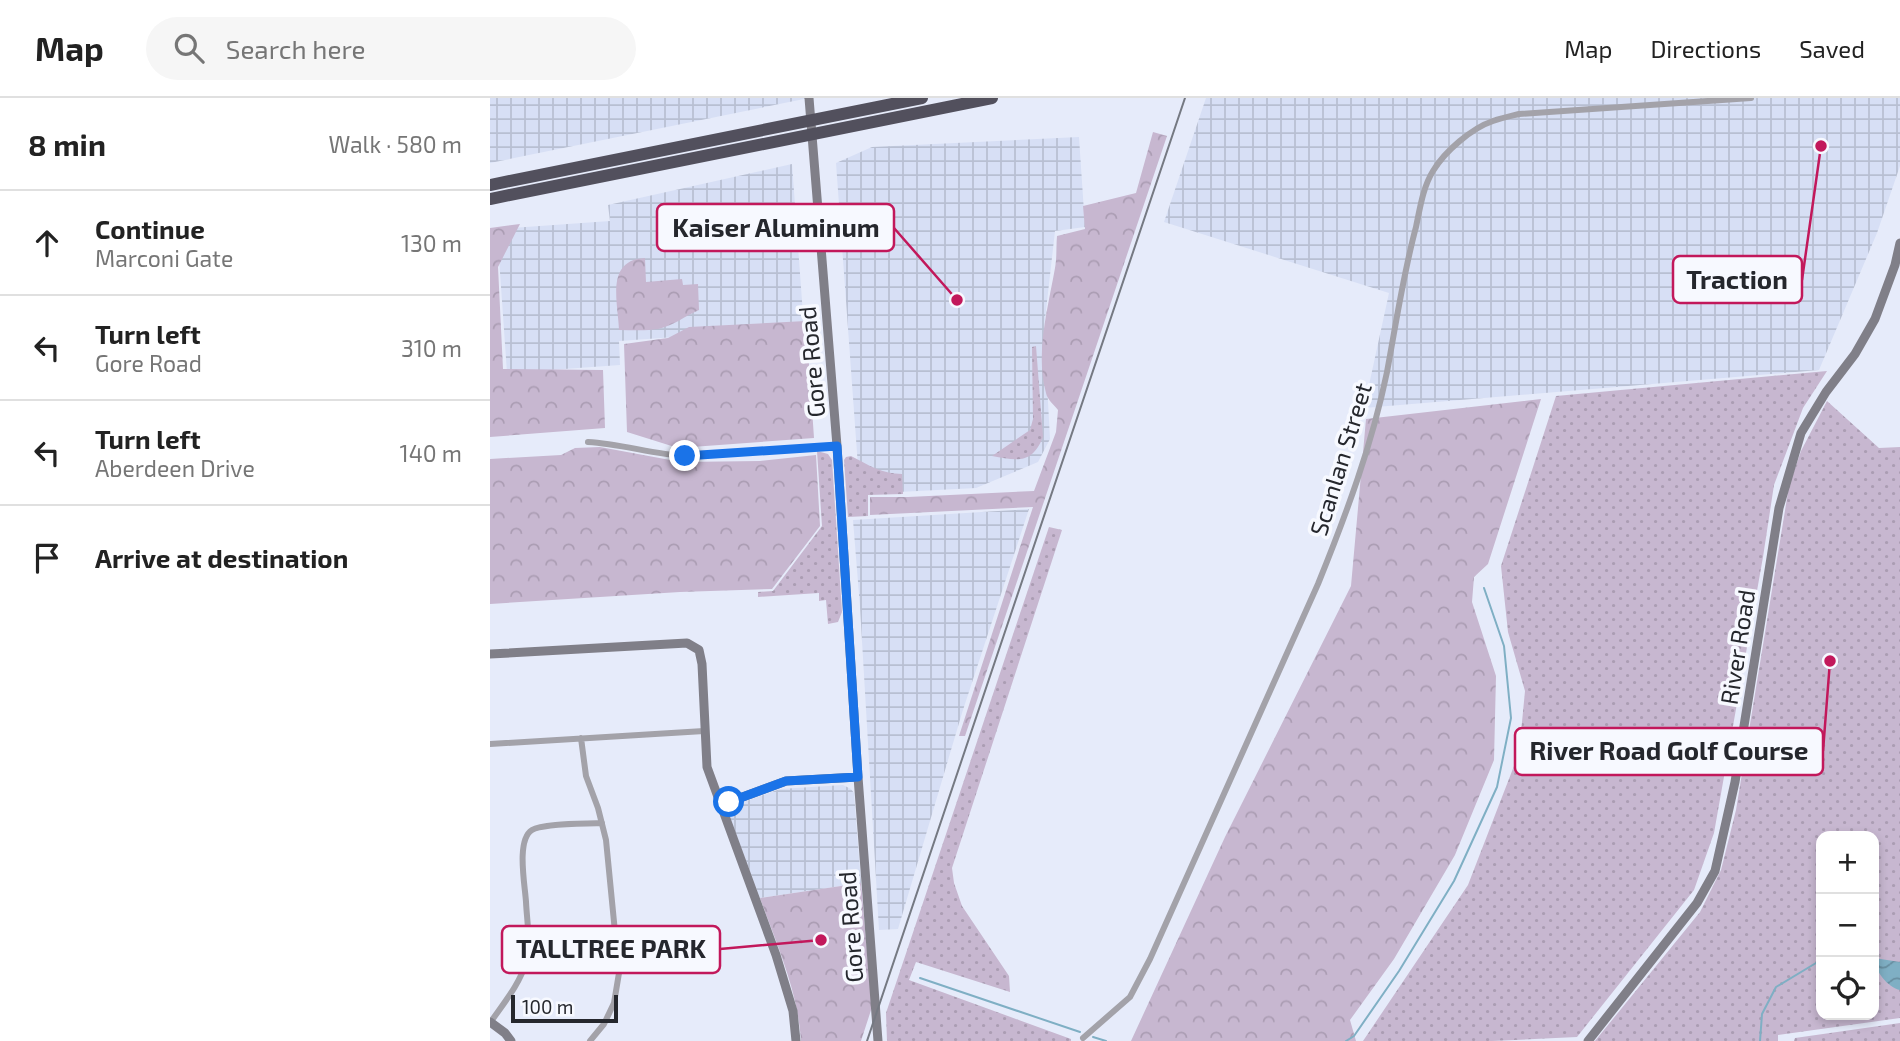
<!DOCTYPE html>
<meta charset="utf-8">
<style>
body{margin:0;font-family:"Exo 2",sans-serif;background:#f6f6f6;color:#222}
.controls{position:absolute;right:21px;bottom:21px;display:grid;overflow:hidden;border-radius:14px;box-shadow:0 4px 10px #0003}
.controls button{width:63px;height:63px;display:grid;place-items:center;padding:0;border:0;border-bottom:2px solid #e0e0e0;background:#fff;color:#222;font:35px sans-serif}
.scale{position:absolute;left:21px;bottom:18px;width:107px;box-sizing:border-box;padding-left:7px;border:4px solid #25272d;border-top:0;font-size:19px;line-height:24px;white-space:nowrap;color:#25272d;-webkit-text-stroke:5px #f7f9ff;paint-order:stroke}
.stop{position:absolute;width:21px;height:21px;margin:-16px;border:5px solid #1a73e8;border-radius:50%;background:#fff}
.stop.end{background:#1a73e8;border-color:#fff;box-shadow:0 2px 7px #0008}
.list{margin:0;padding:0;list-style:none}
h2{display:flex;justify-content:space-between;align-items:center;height:91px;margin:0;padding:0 28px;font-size:30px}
h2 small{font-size:23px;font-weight:400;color:#767676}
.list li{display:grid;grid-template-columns:46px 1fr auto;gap:21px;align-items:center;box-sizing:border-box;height:105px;padding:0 28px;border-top:2px solid #e0e0e0}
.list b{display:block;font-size:26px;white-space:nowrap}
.list p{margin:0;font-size:23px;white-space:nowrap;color:#767676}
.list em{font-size:23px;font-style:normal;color:#767676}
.icon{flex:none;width:38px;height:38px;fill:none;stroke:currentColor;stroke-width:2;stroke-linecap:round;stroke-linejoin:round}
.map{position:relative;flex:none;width:1410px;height:943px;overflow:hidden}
header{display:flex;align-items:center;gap:42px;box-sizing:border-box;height:98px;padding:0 35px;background:#fff;border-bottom:2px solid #e0e0e0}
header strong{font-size:33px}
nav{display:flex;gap:38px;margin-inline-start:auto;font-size:24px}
.search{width:490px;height:63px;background:#f6f6f6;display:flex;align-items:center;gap:18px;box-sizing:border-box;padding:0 24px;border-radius:38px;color:#767676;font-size:26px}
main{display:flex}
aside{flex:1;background:#fff}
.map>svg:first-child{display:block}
.industrial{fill:url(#industrial-grid)}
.grass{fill:url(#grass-dots);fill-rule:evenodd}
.forest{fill:url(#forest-crowns)}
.water{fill:url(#water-waves)}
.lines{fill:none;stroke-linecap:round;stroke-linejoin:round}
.stream{stroke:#7fafc4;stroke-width:2}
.street{stroke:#a3a2a9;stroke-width:6}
.secondary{stroke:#807f88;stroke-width:9}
.highway{stroke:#52505d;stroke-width:12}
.rail{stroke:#757982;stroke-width:2}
.route{stroke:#1a73e8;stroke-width:9}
.labels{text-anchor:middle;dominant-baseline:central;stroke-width:7;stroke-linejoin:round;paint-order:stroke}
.street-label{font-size:24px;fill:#25272d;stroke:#f7f9ff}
.leader{fill:none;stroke:#c2185b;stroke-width:2.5}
.callout-dot{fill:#c2185b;stroke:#f7f9ff;stroke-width:2.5}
.callout{fill:#f7f9ff;stroke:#c2185b;stroke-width:2.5}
.callout-label{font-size:26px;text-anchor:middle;font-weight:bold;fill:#25272d}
</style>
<header>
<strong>Map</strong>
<div class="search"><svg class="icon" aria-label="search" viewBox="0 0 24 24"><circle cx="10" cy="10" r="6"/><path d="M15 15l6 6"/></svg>Search here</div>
<nav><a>Map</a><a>Directions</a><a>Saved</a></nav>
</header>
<main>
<aside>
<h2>8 min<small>Walk · 580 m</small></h2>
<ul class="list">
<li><svg class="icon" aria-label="ahead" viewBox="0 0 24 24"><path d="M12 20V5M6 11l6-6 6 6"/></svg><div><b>Continue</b><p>Marconi Gate</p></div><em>130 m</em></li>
<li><svg class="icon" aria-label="left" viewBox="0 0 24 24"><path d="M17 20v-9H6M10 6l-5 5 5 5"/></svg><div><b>Turn left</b><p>Gore Road</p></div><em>310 m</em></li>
<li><svg class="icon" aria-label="left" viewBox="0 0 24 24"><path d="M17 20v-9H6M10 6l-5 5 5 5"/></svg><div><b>Turn left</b><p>Aberdeen Drive</p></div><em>140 m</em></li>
<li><svg class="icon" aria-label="arrive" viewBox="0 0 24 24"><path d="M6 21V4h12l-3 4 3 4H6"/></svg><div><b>Arrive at destination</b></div></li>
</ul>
</aside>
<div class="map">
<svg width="1410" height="943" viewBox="0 0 1410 943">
<defs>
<pattern id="industrial-grid" width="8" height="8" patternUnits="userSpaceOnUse" patternTransform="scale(1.75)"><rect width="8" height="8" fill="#d7dff5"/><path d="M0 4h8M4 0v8" fill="none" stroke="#b8bfd2"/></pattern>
<pattern id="grass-dots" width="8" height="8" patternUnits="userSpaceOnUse" patternTransform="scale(1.75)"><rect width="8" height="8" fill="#c7b7d0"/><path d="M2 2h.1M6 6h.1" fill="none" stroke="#ab9db3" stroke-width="1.8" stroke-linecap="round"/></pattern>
<pattern id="forest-crowns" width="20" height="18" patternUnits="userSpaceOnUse" patternTransform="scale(1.75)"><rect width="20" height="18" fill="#c7b7d0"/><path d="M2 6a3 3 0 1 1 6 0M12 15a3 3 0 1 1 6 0" fill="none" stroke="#ab9db3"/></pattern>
<pattern id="water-waves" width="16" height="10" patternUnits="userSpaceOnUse" patternTransform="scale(1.75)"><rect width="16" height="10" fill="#7fafc4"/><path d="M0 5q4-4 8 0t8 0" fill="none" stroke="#688ea0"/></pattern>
</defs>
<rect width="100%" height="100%" fill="#e6ebfa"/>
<path class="industrial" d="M0 0H319L0 65Z
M716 0H1410V68L1387 135 1329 272 874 310 899 195 674 124Z
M589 39 595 129 565 133 554 230 560 341 548 364 486 390 370 396 346 65 382 49Z
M302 66 314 230 129 243 130 267 17 275 7 131 120 123 118 107Z
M539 411 472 615 408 831 389 832 370 509 363 422Z
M353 687 361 691 364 695 371 785 270 800 240 720V711L248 706 290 691Z"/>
<path class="grass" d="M546 248 553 339C542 366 528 363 502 358L540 332 543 321 542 249Z
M1337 273 1313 310 1284 387 1273 459 1224 735 1204 792 1087 939 1002 943H873L978 787 1029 655 1035 593 1018 534 1011 468 1066 298Z
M1337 303 1389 350 1410 349V920L1288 937V943H1105L1210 814 1231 772 1246 712 1299 388 1311 353ZM1331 738H1384V917H1331Z
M327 353 338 356 342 362 352 514 348 524 338 526 336 502 329 503V495L268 499V494L283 493 332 428Z
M361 358C378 367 393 376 412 376L413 396 378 397V418L358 419 354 362 356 359Z
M559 429 572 432 462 770 464 785 472 808 519 878 520 894 426 864 419 882 581 941V943H397L396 915Z
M1410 925V943H1304L1305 940Z"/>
<path class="forest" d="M663 34 677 38 475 638H469L543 409 380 417V399H418L544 393 566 334 568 312C564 307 557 301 556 295 545 255 558 210 565 170 567 160 566 149 567 138L595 131 593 108 646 95Z
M30 126 8 169 13 271 113 272 115 330 0 339V130Z
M155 160 156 184 192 181 193 187 208 186 209 212C195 218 183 228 168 231 156 233 142 232 129 232 128 204 115 162 155 160Z
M316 223 324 340 188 350 137 334 134 246 178 240 199 229Z
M1051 301 998 466 984 479 982 504 1006 578 1004 662 965 757 904 861 860 922 866 943H641L735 739 861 488 876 321Z
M110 349 191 364 270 363 326 357 330 428 282 491 190 494 0 506V361L71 357 85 350Z
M371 785 382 909 371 943H311C308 893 287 847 270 800Z"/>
<path class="water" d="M1384 860 1410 864V892C1398 890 1384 872 1384 860Z"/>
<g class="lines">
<path class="stream" d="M430 880 590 934
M603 939 616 943
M856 943 864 938 909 873 964 783 1007 689 1021 620 1014 548 994 490
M1270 943 1272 916 1286 889 1331 862"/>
<path class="street" d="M98 344C131 346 163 356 195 358L347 348
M91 640 96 678 108 710 116 742 129 875 124 905 114 926 100 943
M0 646 214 633
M0 925C13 906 30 886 36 864 41 845 37 824 36 804 35 787 26 742 42 732 53 725 96 726 112 725
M593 940 640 899 660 861 828 486C856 417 882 347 897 274 906 226 913 177 926 129 930 110 933 89 943 73 955 53 982 30 1003 23 1012 20 1021 18 1029 16L1261 0"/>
<path class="secondary" d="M319 0 347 348 368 679 388 943
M0 556 197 545 209 552 212 566 217 669 286 857 303 913 306 943
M231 707 296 683 368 679
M0 924 15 935 21 943
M1098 943 1207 805 1225 773 1245 684 1289 410 1311 335 1336 294 1365 256 1385 221 1405 167 1410 145"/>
<path class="highway" d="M0 87 432 0
M0 101 502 0"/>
<path class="rail" d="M377 943 695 0"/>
</g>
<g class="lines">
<path class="route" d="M195 358 347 348 368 679 296 683 239 704"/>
</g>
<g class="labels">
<g class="street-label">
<text transform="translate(321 264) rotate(-95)">Gore Road</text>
<text transform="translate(850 361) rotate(-73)">Scanlan Street</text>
<text transform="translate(1247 549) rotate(-81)">River Road</text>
<text transform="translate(360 829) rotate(-94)">Gore Road</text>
</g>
</g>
<path class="leader" d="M467 202L404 130M1331 48L1312 182M1340 563L1333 653M331 842L230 851"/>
<g class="callout-dot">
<circle cx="467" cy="202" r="7"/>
<circle cx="1331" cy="48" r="7"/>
<circle cx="1340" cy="563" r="7"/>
<circle cx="331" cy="842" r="7"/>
</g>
<g class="callout">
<rect x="167" y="106" width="237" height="47" rx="7"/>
<rect x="1183" y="158" width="129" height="47" rx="7"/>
<rect x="1025" y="630" width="308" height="47" rx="7"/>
<rect x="12" y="828" width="218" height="47" rx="7"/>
</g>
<g class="callout-label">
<text x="286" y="139">Kaiser Aluminum</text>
<text x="1247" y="191">Traction</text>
<text x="1179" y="662">River Road Golf Course</text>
<text x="121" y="860">TALLTREE PARK</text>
</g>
</svg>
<div class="controls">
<button>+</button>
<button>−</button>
<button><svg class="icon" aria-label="locate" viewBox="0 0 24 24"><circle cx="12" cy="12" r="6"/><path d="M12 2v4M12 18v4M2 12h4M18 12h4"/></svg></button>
</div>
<div class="scale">100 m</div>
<div class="stop" style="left:239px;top:704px"></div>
<div class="stop end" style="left:195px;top:358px"></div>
</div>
</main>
